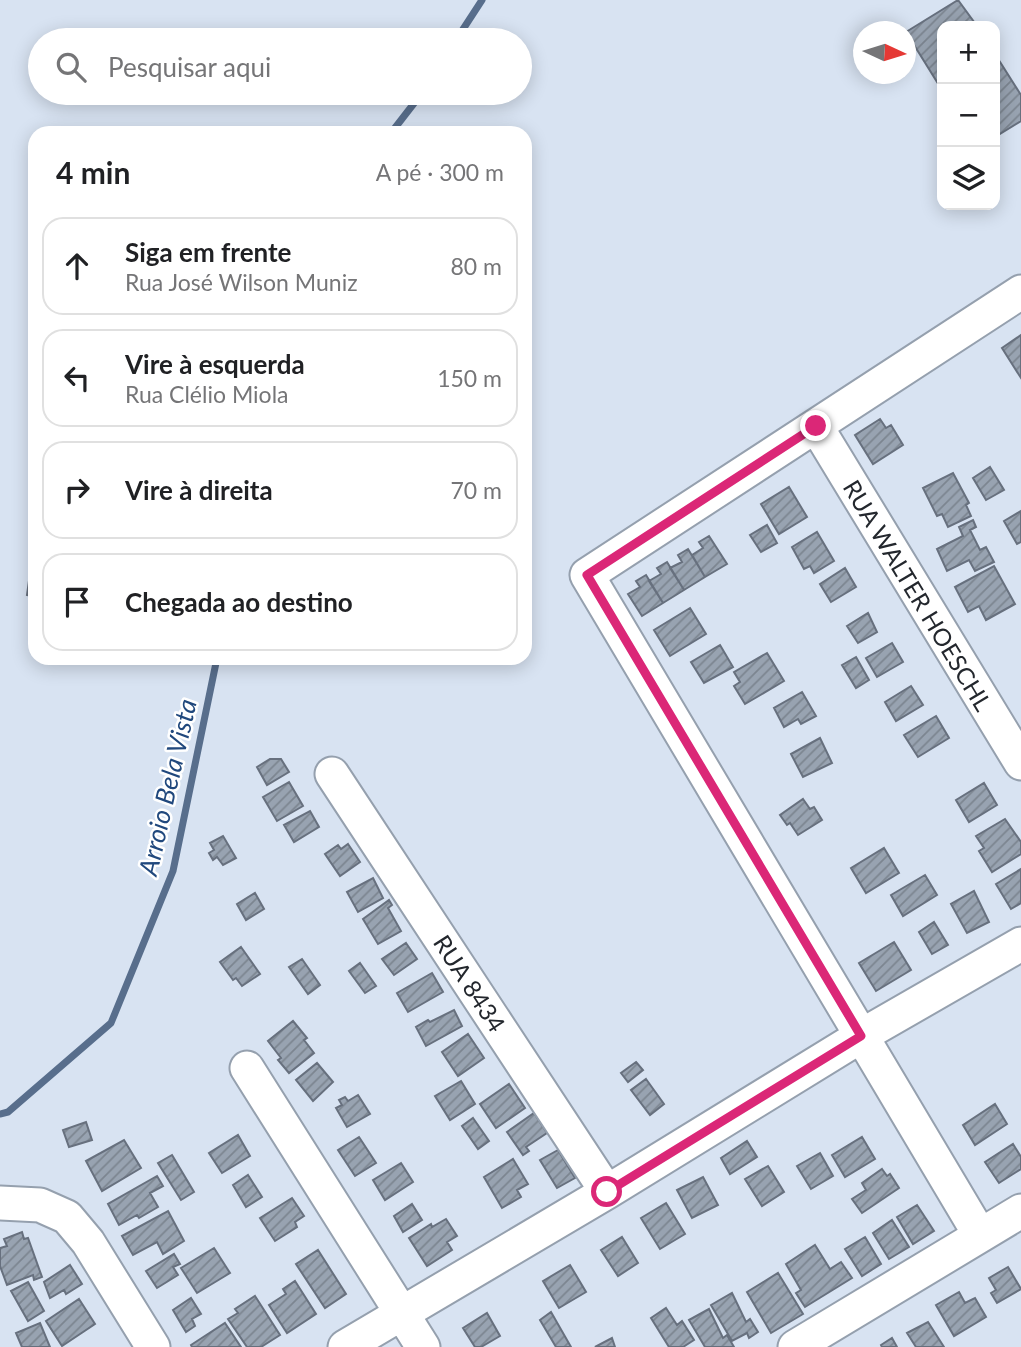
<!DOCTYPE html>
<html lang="pt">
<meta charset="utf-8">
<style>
body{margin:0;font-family:Lato,sans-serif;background:#f6f6f6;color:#202124}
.controls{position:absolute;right:21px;top:21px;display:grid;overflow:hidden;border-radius:14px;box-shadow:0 4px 18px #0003}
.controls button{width:63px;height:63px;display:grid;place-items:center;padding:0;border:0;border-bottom:2px solid #e0e0e0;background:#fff;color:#202124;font:35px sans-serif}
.compass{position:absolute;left:853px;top:21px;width:63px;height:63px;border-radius:50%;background:#fff;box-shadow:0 4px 18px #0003;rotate:94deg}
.stop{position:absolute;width:21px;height:21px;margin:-16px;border:5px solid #db2777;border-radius:50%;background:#fff}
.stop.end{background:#db2777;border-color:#fff;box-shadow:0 2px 7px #0008}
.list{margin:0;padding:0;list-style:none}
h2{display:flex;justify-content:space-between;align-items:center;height:91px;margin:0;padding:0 28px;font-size:30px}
h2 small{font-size:23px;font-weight:400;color:#757577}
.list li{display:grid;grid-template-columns:46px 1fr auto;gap:21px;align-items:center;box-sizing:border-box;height:98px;margin:0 14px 14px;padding:0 14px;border:2px solid #e0e0e0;border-radius:21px}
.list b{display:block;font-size:26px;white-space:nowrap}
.list p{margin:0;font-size:23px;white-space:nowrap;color:#757577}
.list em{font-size:23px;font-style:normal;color:#757577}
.icon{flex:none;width:38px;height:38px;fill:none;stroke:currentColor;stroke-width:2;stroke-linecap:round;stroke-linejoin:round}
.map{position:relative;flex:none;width:1021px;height:1347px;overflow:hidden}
.search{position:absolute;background:#fff;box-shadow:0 4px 18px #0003;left:28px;top:28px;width:504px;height:77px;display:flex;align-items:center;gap:18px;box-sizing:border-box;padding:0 24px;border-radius:38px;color:#757577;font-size:26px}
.panel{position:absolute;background:#fff;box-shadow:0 4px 18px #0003;left:28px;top:126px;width:504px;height:539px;border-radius:21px}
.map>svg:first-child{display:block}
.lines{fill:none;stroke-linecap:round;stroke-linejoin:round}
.stream{stroke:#586e8c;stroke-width:7}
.building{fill:url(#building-hatch);stroke:#67707e;stroke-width:2}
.minor-casing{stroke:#95a0ae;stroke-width:37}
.minor{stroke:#fff;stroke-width:33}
.route{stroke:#db2777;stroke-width:9}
.labels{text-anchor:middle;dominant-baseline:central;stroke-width:5;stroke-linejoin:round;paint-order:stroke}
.street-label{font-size:24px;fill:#23272d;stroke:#fff}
.water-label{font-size:26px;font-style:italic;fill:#20487d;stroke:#fff}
</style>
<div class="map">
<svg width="1021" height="1347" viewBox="0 0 1021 1347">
<defs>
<pattern id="building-hatch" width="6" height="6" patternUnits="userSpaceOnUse" patternTransform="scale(1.75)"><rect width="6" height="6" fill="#98a3b1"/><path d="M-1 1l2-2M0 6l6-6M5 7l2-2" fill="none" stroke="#7c8590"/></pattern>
</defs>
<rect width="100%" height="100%" fill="#d8e3f2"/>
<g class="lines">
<path class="stream" d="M456 40 482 0
M391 133 422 93
M0 1114 8 1112 111 1023 173 871 217 658"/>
</g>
<path class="building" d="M958 0 977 26H942V90L906 32Z
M995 54 1021 95V121L995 137Z
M1021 335V378L1002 348Z
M880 419 886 428 891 425 903 445 873 464 855 435Z
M990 467 1004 490 986 500 973 478Z
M953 473 969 503 966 505 971 516 948 527 942 514 937 516 923 488Z
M789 487 807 517 779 534 761 504Z
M1021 511V542L1017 544 1004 521Z
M973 520 976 527 970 530 980 550 986 547 994 562 975 571 969 560 947 571 937 549 963 536 959 527Z
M767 525 777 543 761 552 750 535Z
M817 532 834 561 814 573 810 566 804 569 792 547Z
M709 536 727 564 705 577 692 555 703 548 699 542Z
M688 549 705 577 684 590 670 568 682 562 678 555Z
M32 559H35V597L27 595Z
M667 562 684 590 663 603 649 581 661 574 657 568Z
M994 566 1015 604 986 620 979 606 968 612 955 587Z
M845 568 856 587 831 602 820 584Z
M646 575 663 603 642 616 628 594 640 587 636 581Z
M690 608 706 634 670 656 654 630Z
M868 613 877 632 858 643 847 626Z
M892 643 903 662 877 677 866 658Z
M720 645 733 667 704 683 691 662Z
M767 653 784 681 745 704 734 686 740 682 734 672Z
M856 657 869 680 856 688 842 665Z
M911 686 923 705 896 721 885 702Z
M802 692 816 716 801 724 798 719 784 727 774 708Z
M936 716 949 738 918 757 904 735Z
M820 738 832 763 803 777 791 754Z
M270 759H281L289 772 267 785 257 767Z
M289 782 303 806 277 821 263 797Z
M984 783 997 805 969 822 956 800Z
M803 799 810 809 814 807 822 820 798 835 790 823 787 825 780 815Z
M310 811 319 827 294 842 284 825Z
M1005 819 1021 842V854L992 872 979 851 984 848 976 836Z
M223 836 236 858 223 865 217 857 213 860 209 853 214 850 210 843Z
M348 844 360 862 340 876 325 854 338 845 341 849Z
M884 848 899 873 866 893 851 868Z
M1021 869V903L1011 909 996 884Z
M925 875 937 895 903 916 891 895Z
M373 878 383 898 358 912 347 892Z
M974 891 989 922 967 933 951 904Z
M255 893 264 909 246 920 237 904Z
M389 900 392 905 388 908 401 931 378 944 363 919Z
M934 922 948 945 932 954 919 932Z
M894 942 911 970 876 991 859 963Z
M406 943 417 959 394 975 382 959Z
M241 947 260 974 242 986 236 978 233 980 220 962Z
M302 959 320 985 308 994 289 967Z
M360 963 376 986 365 993 349 971Z
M432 973 443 992 408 1012 397 993Z
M454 1010 462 1026 426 1046 416 1027 428 1020 430 1022Z
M293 1021 307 1038 304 1040 314 1053 289 1073 278 1060 281 1058 268 1041Z
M468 1034 484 1058 458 1076 442 1052Z
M636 1062 643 1070 628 1082 621 1073Z
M317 1063 333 1082 313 1101 296 1080Z
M646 1079 664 1104 650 1115 631 1090Z
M461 1081 475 1104 450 1120 435 1096Z
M509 1084 525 1108 496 1128 480 1104Z
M358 1095 370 1114 347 1127 336 1108 342 1105 339 1100 345 1097 348 1101Z
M995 1104 1007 1124 975 1145 963 1125Z
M534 1113 547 1133 526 1147 529 1151 523 1155 507 1132Z
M473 1118 489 1141 478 1149 462 1126Z
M86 1122 92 1140 69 1147 63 1130Z
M238 1135 250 1156 222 1173 209 1153Z
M359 1137 376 1163 355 1176 338 1150Z
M862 1137 875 1159 845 1177 832 1155Z
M124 1140 141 1168 102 1191 86 1161Z
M747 1141 757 1157 730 1174 721 1158Z
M1013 1144 1021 1157V1169L999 1183 985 1162Z
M558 1150 575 1178 557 1188 540 1160Z
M820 1153 833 1176 811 1189 797 1166Z
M172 1155 194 1192 181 1200 158 1163Z
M513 1159 528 1184 517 1190 521 1197 502 1208 484 1177Z
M401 1163 413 1182 385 1200 373 1180Z
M768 1166 784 1192 762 1206 745 1179Z
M882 1169 887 1176 890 1174 899 1188 862 1213 852 1199 866 1190 862 1183Z
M248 1175 262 1197 246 1207 233 1185Z
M157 1176 163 1186 150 1193 158 1207 139 1218 137 1215 119 1225 108 1204Z
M703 1177 718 1205 692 1218 677 1190Z
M292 1198 304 1216 295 1222 297 1227 275 1241 260 1218Z
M666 1203 685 1234 660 1249 641 1218Z
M412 1204 422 1220 403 1232 394 1216Z
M917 1205 934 1231 913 1244 897 1217Z
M168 1211 184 1241 163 1254 157 1242 133 1255 122 1236Z
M446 1219 457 1236 447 1242 452 1250 427 1266 409 1238 431 1224 432 1227Z
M892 1220 909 1247 889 1259 873 1233Z
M22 1232 24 1239 28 1238 42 1277 34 1280 33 1275 7 1285 0 1266V1248L7 1246 4 1239Z
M622 1237 638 1263 618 1276 601 1250Z
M865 1237 881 1264 862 1276 845 1249Z
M815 1245 830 1269 841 1262 852 1278 805 1307 796 1293 801 1290 786 1264Z
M214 1248 230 1273 197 1293 181 1268Z
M318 1250 346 1294 325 1308 296 1264Z
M174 1254 180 1264 173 1267 178 1275 157 1288 146 1271Z
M70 1265 82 1284 66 1294 64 1290 50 1298 44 1282Z
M570 1265 586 1292 559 1308 543 1281Z
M1008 1267 1021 1289 997 1303 991 1293 996 1290 989 1278Z
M778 1273 803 1314 771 1333 747 1292Z
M295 1281 316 1314 287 1333 269 1305 286 1294 283 1289Z
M28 1282 44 1311 28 1321 11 1291Z
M959 1292 965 1303 975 1298 986 1317 954 1336 936 1305Z
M732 1293 746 1322 750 1319 758 1332 749 1338 747 1333 732 1341 711 1305Z
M255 1296 280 1335 261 1347H247L228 1319 238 1313 235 1309Z
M191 1298 201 1314 192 1319 195 1326 186 1332 173 1310Z
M79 1299 95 1324 62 1346 46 1321Z
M666 1308 677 1325 682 1321 694 1340 683 1347H669L651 1318Z
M709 1309 723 1338 727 1335 734 1347H705L689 1320Z
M551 1312 571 1347H556L540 1320Z
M487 1313 500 1336 481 1347H475L463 1328Z
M928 1322 944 1347H916L907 1333Z
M40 1323 50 1347H22L16 1333Z
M225 1323 241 1347H192L191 1345Z
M612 1338 615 1347H595Z
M892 1338 897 1347H882L881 1345Z"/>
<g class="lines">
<defs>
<path id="minor" d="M816 426 1021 763
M332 774 607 1192
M247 1068 423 1347
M0 1203 40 1205 67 1217 88 1242 153 1347
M980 1235 587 575 1021 292
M345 1347 607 1192 861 1036 1021 944
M795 1347 1021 1211"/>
</defs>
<use href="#minor" class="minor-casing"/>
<use href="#minor" class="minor"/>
</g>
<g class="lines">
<path class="route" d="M607 1192 861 1036 587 575 816 426"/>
</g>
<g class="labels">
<g class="street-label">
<text transform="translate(918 595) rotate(59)">RUA WALTER HOESCHL</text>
<text transform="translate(470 983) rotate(57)">RUA 8434</text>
</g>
<g class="water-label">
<text transform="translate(167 787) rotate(-77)">Arroio Bela Vista</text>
</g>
</g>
</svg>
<div class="controls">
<button>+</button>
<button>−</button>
<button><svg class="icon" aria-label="layers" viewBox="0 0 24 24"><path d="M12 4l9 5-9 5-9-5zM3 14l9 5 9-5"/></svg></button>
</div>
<svg class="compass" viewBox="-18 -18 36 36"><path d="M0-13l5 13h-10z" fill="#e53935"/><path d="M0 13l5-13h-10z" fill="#757577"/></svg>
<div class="stop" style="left:607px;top:1192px"></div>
<div class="stop end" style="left:816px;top:426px"></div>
<div class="search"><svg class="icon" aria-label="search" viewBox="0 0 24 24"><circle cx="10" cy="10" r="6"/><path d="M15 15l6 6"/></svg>Pesquisar aqui</div>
<section class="panel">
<h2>4 min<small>A pé · 300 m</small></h2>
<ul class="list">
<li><svg class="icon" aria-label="ahead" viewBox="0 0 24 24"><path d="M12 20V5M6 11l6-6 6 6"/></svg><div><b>Siga em frente</b><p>Rua José Wilson Muniz</p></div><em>80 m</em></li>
<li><svg class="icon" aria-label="left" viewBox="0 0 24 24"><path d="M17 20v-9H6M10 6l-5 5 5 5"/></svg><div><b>Vire à esquerda</b><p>Rua Clélio Miola</p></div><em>150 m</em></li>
<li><svg class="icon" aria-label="right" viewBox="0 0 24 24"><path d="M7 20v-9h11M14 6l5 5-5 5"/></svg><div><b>Vire à direita</b></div><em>70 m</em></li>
<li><svg class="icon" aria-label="arrive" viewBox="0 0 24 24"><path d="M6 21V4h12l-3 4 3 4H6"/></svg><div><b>Chegada ao destino</b></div></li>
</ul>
</section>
</div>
